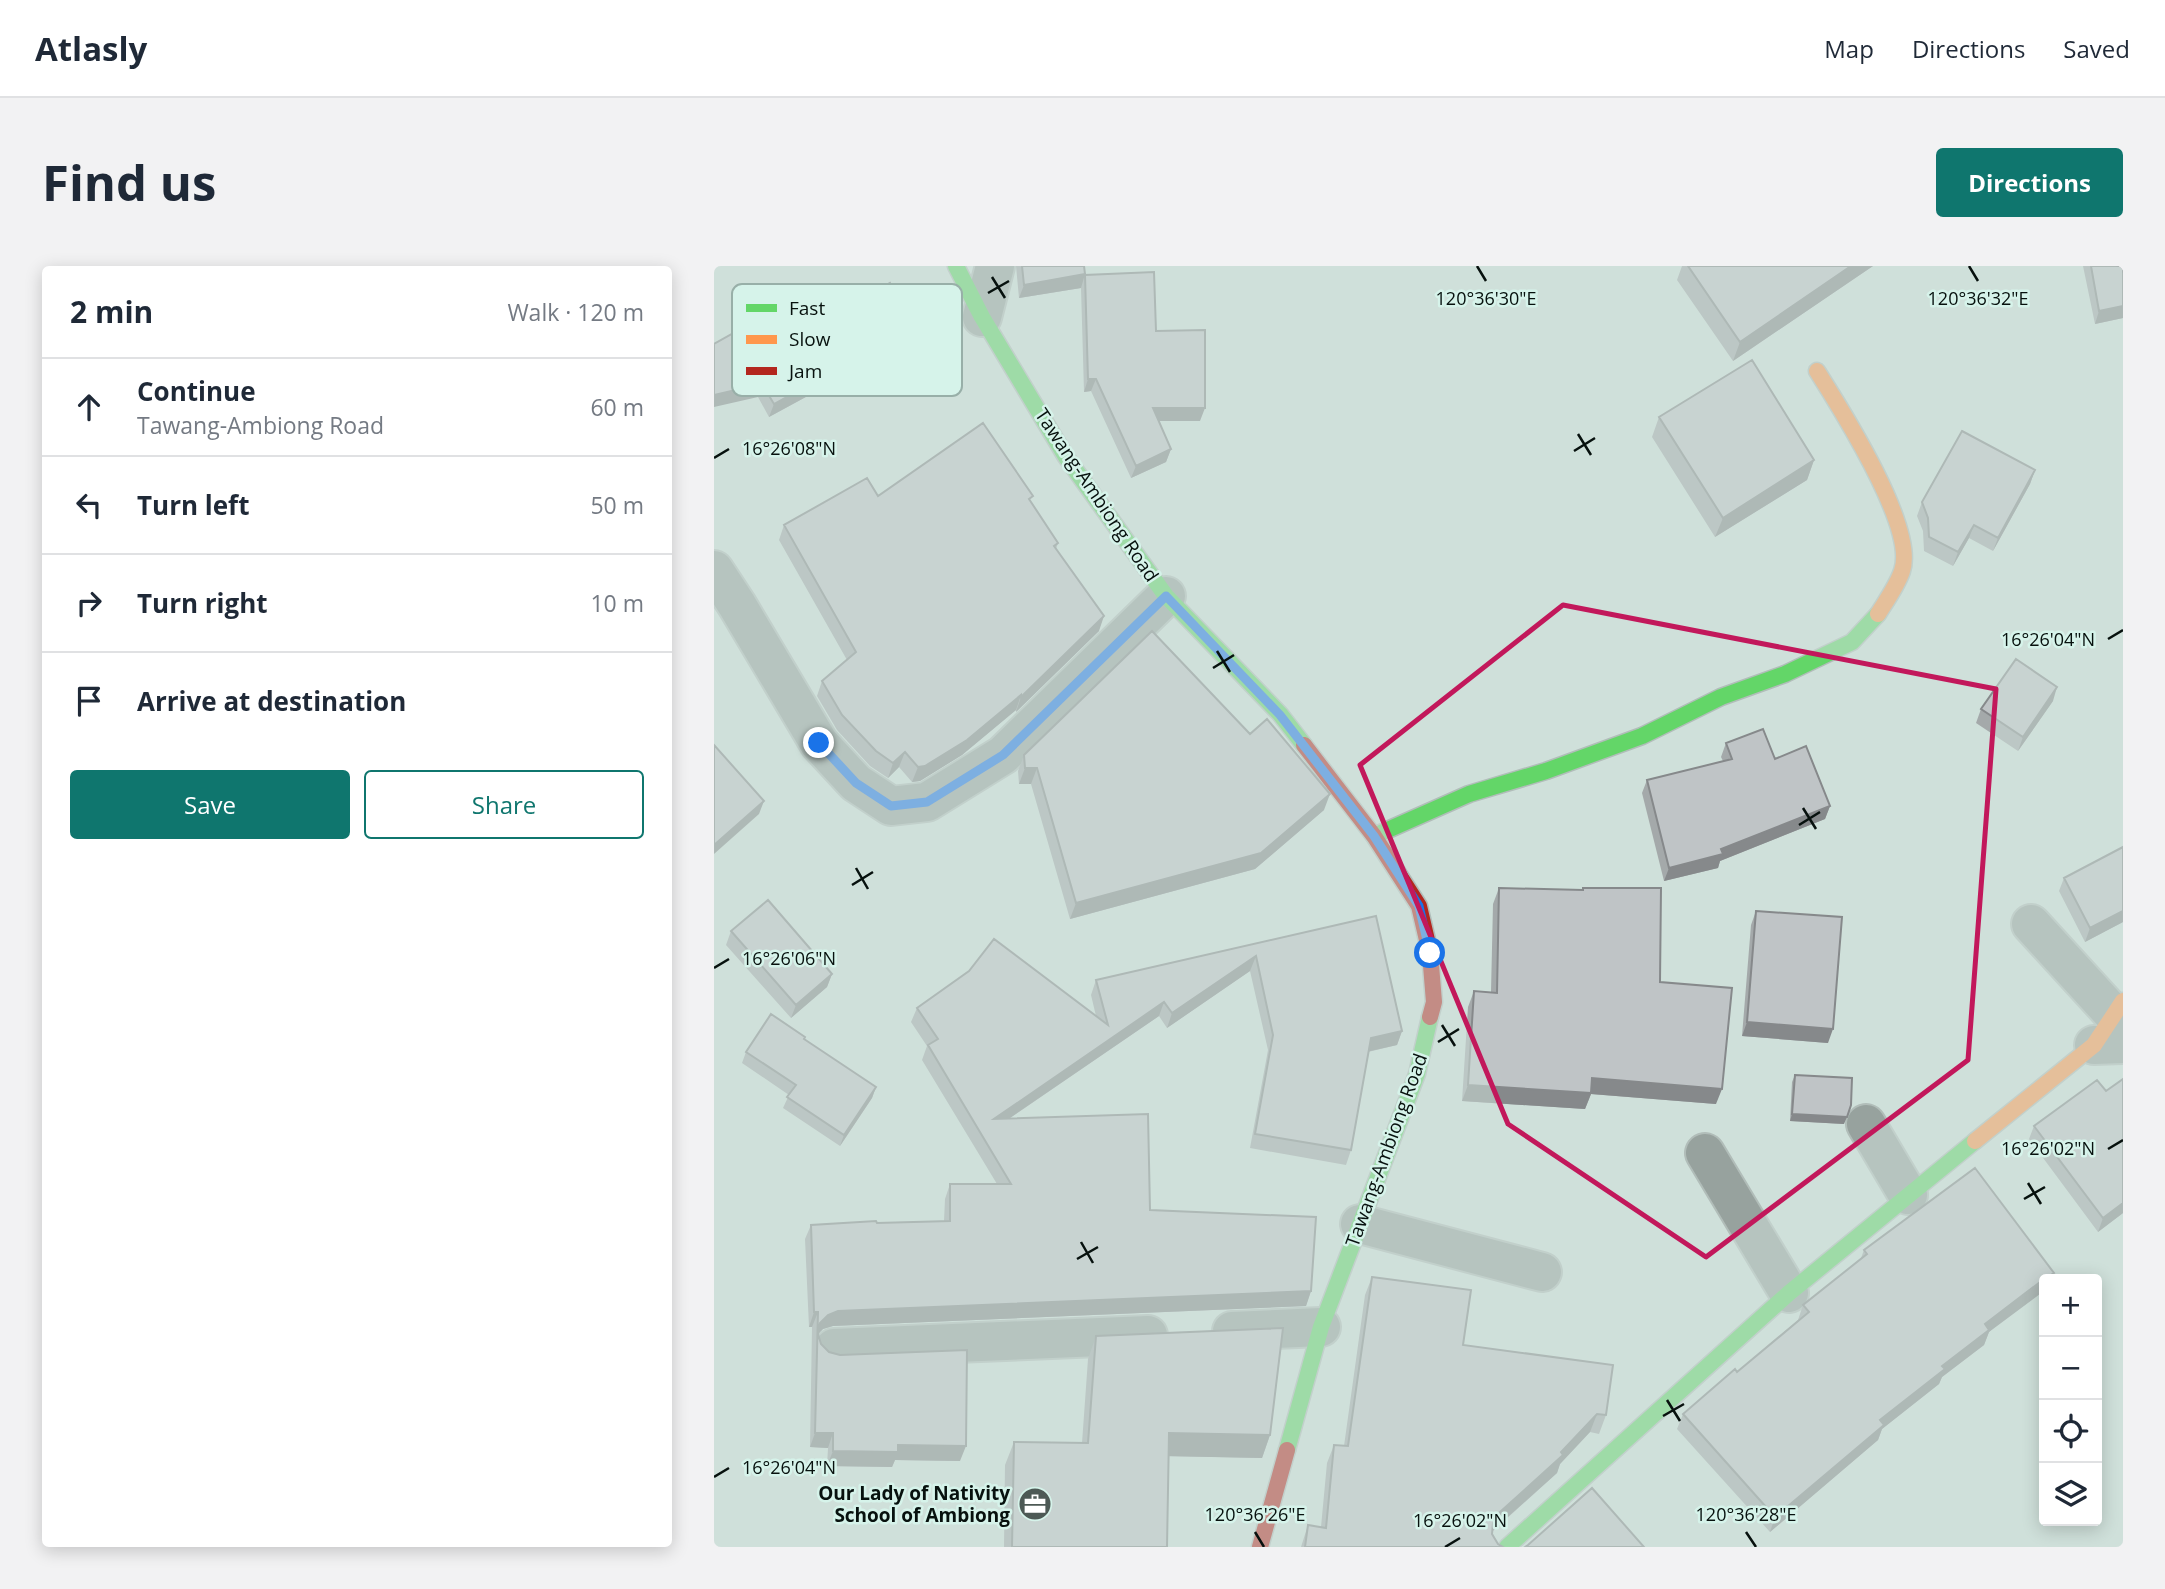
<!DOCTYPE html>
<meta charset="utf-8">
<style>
body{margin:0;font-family:"Open Sans",sans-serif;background:#f2f2f3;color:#1f2937}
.controls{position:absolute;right:21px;bottom:21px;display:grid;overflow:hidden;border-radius:7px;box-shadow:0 4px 18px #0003}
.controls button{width:63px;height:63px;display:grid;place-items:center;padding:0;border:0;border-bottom:2px solid #e0e1e3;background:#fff;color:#1f2937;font:35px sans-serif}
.stop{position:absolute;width:21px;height:21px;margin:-16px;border:5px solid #1a73e8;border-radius:50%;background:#fff}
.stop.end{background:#1a73e8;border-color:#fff;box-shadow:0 2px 7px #0008}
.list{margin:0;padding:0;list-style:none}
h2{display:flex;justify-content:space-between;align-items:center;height:91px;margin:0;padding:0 28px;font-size:30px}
h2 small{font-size:23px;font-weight:400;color:#747a83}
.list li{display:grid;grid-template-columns:46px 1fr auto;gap:21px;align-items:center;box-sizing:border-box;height:98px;padding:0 28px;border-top:2px solid #e0e1e3}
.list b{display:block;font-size:26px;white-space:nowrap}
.list p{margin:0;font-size:23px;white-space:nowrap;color:#747a83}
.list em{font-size:23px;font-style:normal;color:#747a83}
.actions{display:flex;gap:14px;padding:21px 28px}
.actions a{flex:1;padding:16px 0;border:2px solid #0f766e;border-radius:7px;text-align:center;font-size:24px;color:#0f766e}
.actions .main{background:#0f766e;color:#fff}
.icon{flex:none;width:38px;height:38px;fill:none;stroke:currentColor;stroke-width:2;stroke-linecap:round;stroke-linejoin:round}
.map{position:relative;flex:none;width:1409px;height:1281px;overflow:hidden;border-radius:7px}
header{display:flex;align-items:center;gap:42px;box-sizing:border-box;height:98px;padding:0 35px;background:#fff;border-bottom:2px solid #e0e1e3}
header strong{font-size:33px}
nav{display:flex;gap:38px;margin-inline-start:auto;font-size:24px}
.intro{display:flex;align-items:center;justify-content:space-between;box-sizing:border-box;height:168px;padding:0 42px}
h1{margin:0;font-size:49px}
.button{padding:18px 32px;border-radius:7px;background:#0f766e;color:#fff;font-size:24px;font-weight:700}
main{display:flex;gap:42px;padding:0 42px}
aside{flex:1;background:#fff;border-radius:7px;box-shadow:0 4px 18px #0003}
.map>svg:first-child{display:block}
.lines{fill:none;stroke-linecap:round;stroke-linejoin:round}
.street-casing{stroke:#b1bdb9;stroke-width:42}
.fast-casing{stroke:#b1bdb9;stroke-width:19}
.slow-casing{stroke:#b1bdb9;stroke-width:19}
.jam-casing{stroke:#b1bdb9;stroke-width:19}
.street{stroke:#97a29e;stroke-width:38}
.fast{stroke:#63d668;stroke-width:16}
.slow{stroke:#ff974d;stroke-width:16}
.jam{stroke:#b3261e;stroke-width:16}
.wall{fill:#a4a9aa}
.shaded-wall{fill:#86898b}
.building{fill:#bfc4c6;stroke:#86898b;stroke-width:2}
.route{stroke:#1a73e8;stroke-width:9}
.marked{fill:none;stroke:#c2185b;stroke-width:5;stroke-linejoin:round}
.ticks{fill:none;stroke:#07110e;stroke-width:2.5}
.labels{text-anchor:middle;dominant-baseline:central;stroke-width:5;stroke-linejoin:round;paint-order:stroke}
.street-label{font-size:19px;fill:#07110e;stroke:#d6f3ea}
.poi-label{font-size:19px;font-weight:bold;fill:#07110e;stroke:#d6f3ea;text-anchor:end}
.key{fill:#d6f3ea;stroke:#98afa8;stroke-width:2}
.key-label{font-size:19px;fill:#07110e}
.ticks-label{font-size:18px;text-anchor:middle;fill:#07110e;stroke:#d6f3ea;stroke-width:5;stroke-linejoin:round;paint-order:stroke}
</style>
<header>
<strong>Atlasly</strong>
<nav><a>Map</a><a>Directions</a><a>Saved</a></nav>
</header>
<div class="intro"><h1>Find us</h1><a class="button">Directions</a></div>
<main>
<aside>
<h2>2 min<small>Walk · 120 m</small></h2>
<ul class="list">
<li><svg class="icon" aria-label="ahead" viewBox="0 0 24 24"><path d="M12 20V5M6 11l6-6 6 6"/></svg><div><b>Continue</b><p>Tawang-Ambiong Road</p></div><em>60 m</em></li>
<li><svg class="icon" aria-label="left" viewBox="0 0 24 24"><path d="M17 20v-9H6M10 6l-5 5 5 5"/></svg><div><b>Turn left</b></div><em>50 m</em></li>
<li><svg class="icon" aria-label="right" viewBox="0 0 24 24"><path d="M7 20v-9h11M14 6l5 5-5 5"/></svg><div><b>Turn right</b></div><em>10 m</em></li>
<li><svg class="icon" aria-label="arrive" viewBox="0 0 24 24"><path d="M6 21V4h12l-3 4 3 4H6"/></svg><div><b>Arrive at destination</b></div></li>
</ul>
<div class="actions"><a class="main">Save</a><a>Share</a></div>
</aside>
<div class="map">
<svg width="1409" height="1281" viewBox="0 0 1409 1281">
<rect width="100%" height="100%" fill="#cfe0da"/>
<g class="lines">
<defs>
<path id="street" d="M268 51 281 0
M0 304 23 339 105 477 142 517 177 540 213 536 289 489 452 330
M1317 658 1401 750
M1380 779 1409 778
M1152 858 1194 929
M991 887 1075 1027
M646 958 828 1006
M518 1065 607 1061
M120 1082 434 1069"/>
<path id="fast" d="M242 0 268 51 352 191 452 330 566 448 590 479
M660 570 755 528 832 505 928 470 1007 431 1071 408 1138 376 1164 348
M573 1184 607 1061 703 808 716 751
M793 1281 1075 1027 1261 875"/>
<path id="slow" d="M1103 105C1127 143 1203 262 1188 305 1183 320 1172 335 1164 348
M1261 875 1380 779 1409 735"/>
<path id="jam" d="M590 479 660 570 705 640 716 687 720 736 716 751
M546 1281 573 1184"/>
</defs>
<use href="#street" class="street-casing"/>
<use href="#fast" class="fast-casing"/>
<use href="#slow" class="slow-casing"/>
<use href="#jam" class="jam-casing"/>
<use href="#street" class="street"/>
<use href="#fast" class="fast"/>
<use href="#slow" class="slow"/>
<use href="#jam" class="jam"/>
</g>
<path class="wall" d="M302 0H370L371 8 442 65 486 155H445L457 183 452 196 417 212 377 125 370 126 367 22 305 32Z
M968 0H1159L1019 95 963 14Z
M1369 0H1409V52L1381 58Z
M66 41 73 54 135 41 192 66 105 114 101 126 55 151 44 131Z
M945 151 1100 194 1093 214 1001 271 938 171Z
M1321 204 1316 218 1279 285 1255 272 1239 300 1210 285 1209 265 1203 250 1208 236Z
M164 230 317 236 344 277 342 283 385 365 302 446V444L248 489 206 515 198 516 185 501 174 512 156 500 123 464 103 430 108 415 133 394 65 274 70 259Z
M1339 435 1304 485 1262 457 1267 443Z
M536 468 610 544 541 603 356 653 317 518H305L304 505 310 489Z
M1012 477 1061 493 1116 540 1111 553 1006 595 1004 602 950 615 928 527 933 514 1009 495 1007 491Z
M1409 578V656L1371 676 1345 625 1350 612 1409 581Z
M785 622 868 624 869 622 946 716 1002 838 877 828 871 843 748 835 754 741 760 725 777 726 779 638Z
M1042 645 1114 777 1028 770 1037 659Z
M662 650 688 765 683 779 654 786 637 884 632 899 536 882 554 784 536 705 453 762 445 750 296 852 436 944 597 1025 592 1040 119 1060 109 1063 104 1068 107 1078 115 1086 246 1195 181 1194 178 1201 113 1200 114 1182 96 1181 98 1061H95L91 973 97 959 230 955 231 933 236 918H283L208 794 213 780 197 756 203 742 382 750 377 729 382 714Z
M17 665 118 708 113 721 77 752 12 679Z
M90 773 162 821 158 832 126 880 69 842 75 829 28 797 32 786Z
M1081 809 1130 858 1076 855 1078 816Z
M1392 825 1409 947 1384 966 1315 873 1320 860Z
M1150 984 1340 1007 1337 1013H1330L1275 1066 1270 1079 1228 1111 1225 1118 1168 1163 1164 1174 1056 1266 963 1163 969 1148 1023 1106 1084 1054 1089 1039 1147 992Z
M658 1011 749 1079 892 1149 885 1168 876 1166 846 1198 843 1207 779 1265 778 1268 784 1278 789 1281H587L594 1259 607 1261 613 1197 620 1179 630 1180 651 1029Z
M382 1070 556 1169 548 1192 454 1190 453 1281H290L291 1199 300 1176 368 1177 374 1093Z"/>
<path class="shaded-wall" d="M1137 0H1159L1019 95 1026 76Z
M371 8 367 22 305 32 310 19Z
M1409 40V52L1381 58 1385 45Z
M196 53 192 66 105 114 101 126 55 151 60 138 101 106Z
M374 113H382L377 125 370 126Z
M48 118 44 131 0 141V129Z
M439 142H491L486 155H435Z
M457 183 452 196 417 212 422 200Z
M1100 194 1093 214 1001 271 1009 252Z
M1321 204 1316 218 1279 285 1284 272Z
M1260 259 1255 272 1239 300 1244 286Z
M390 350 385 365 302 446 307 431Z
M1343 421 1339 435 1304 485 1309 471Z
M307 429 302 444 248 489 206 515 198 516 204 501Z
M191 486 185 501 174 512 179 497Z
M311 502H323L317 518H305Z
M616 528 610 544 541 603 356 653 362 637Z
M50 535 45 548 0 588V579Z
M1116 540 1111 553 1006 595 1004 602 950 615 955 602 1007 583Z
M1409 645V656L1371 676 1376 662Z
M542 690 536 705 453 762 458 747Z
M118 708 113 721 77 752 82 739Z
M450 736 445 750 274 867 280 853Z
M1033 756 1119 763 1114 777 1028 770Z
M688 765 683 779 652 786 657 772Z
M878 812 1008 823 1002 838 877 828 871 843 748 835 754 819Z
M162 821 158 832 126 880 130 869Z
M1078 848 1133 851 1130 858 1076 855Z
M1409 937V947L1384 966 1389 952Z
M1330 1014V1025L1275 1066 1270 1079 1228 1111 1225 1118 1168 1163 1164 1174 1056 1266 1061 1251 1166 1154 1271 1058Z
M597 1025 592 1040 119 1060 109 1063 103 1069 106 1057 114 1049 124 1045Z
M100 1046H104L98 1061H95Z
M883 1148 876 1166 846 1198 843 1207 778 1265 779 1257 785 1247 847 1186Z
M101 1167H119L114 1182 96 1181Z
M455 1167 556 1169 548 1192 446 1190Z
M184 1179 252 1180 246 1195 181 1194 178 1201 113 1200 119 1185Z"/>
<path class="building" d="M308 0H370L371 8 310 19Z
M974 0H1137L1026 76Z
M1377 0H1409V40L1385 45Z
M440 6 442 65 491 64V142H439L457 183 422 200 382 113H374L371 9Z
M176 17 196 53 101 106 105 113 60 138 48 118 0 129V78L66 41 73 54 125 24 135 41Z
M1038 94 1100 194 1009 252 945 151Z
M269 157 319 230 315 233 344 277 340 280 390 350 307 431V429L253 474 211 500 204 501 191 486 179 497 162 485 128 449 108 415 142 386 70 259 153 212 164 230Z
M1248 165 1321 204 1284 272 1260 259 1244 286 1215 271 1214 252 1208 236Z
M438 365 536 468 553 453 616 528 547 587 362 637 323 502H311L310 489Z
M1302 393 1343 421 1309 471 1267 443Z
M1049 463 1061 493 1092 480 1116 540 1007 583 1009 588 955 602 933 514 1018 493 1012 477Z
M0 479 50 535 0 579Z
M1409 581V645L1376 662 1350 612Z
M785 622 869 624V622H947L946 716 1018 722 1008 823 878 812 877 827 754 819 760 725 783 727Z
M54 634 118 708 82 739 17 665Z
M1042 645 1128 651 1119 763 1033 756Z
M662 650 688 765 657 772 637 884 541 868 559 769 542 690 458 747 450 736 280 853 434 848 436 944 602 951 597 1025 124 1045 114 1049 106 1057 104 1068 107 1078 115 1086 126 1089 253 1084 252 1180 184 1179V1186L119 1185V1167H101L104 1046H100L97 959 162 955 163 957 236 955V918H297L214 779 224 773 203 742 255 705 280 673 394 759 382 714Z
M57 748 91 771 90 773 162 821 130 869 73 831 82 819 32 786Z
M1081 809 1138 812 1137 839 1133 851 1078 848Z
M1409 813V937L1389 952 1320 860 1383 814 1392 825Z
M1261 902 1340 1007 1330 1013 1271 1058 1275 1064 1228 1100 1231 1103 1166 1154 1170 1159 1061 1251 969 1148 1021 1103 1023 1106 1095 1046 1089 1039 1153 988 1150 984Z
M658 1011 757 1024 749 1079 899 1099 892 1149 883 1148 847 1186 849 1189 785 1247 779 1257 778 1268 784 1278 789 1281H591L594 1259 612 1262 620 1179 634 1180Z
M569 1062 556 1169 455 1167 453 1281H298L300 1176 374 1177 382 1070Z
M878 1222 930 1281H811L814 1279Z"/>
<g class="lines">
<path class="route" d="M105 477 142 517 177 540 213 536 289 489 452 330 566 449 660 570 705 640 716 687"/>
</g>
<path d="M0 0H1409V1281H0ZM849 339 1282 423 1254 794 992 991 794 858 646 499Z" fill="#cfe0da" fill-opacity=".55" fill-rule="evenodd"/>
<path class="marked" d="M849 339 1282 423 1254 794 992 991 794 858 646 499Z"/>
<path class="ticks" d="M763 0 772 15M1255 0 1264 15M278 11 291 32M274 27 295 15M864 168 877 189M860 185 881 172M0 192 15 183M1394 373 1409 364M503 385 516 406M499 402 520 389M1089 542 1102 563M1085 559 1106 546M142 602 154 623M138 619 159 606M0 702 15 693M728 759 741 780M724 776 745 763M1394 883 1409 874M1314 917 1327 938M1310 933 1331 921M367 976 379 997M363 993 384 981M953 1134 966 1155M949 1150 970 1138M0 1211 15 1202M541 1266 550 1281M1032 1266 1042 1281M731 1281 746 1272"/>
<defs>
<symbol id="office-disc" viewBox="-11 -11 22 22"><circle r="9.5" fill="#4d5955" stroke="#d6f3ea"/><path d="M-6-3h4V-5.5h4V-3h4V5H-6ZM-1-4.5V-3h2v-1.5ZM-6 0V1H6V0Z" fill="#fff"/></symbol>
</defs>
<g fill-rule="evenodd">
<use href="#office-disc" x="302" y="1219" width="38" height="38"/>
</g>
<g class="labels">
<g class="street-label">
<text transform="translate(383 229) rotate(56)">Tawang-Ambiong Road</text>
<text transform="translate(672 884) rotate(-70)">Tawang-Ambiong Road</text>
</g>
<g class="poi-label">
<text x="296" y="1227">Our Lady of Nativity<tspan x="296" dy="22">School of Ambiong</tspan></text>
</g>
</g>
<rect x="18" y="18" width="230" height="112" rx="10" class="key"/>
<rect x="32" y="38" width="31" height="8" fill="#63d668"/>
<rect x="32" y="69" width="31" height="9" fill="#ff974d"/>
<rect x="32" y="101" width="31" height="8" fill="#b3261e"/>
<g class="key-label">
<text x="75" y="49">Fast</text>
<text x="75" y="80">Slow</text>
<text x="75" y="112">Jam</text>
</g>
<g class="ticks-label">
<text x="772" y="39">120°36'30"E</text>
<text x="1264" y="39">120°36'32"E</text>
<text x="75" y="189">16°26'08"N</text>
<text x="1334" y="380">16°26'04"N</text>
<text x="75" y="699">16°26'06"N</text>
<text x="1334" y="889">16°26'02"N</text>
<text x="75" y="1208">16°26'04"N</text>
<text x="541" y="1255">120°36'26"E</text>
<text x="1032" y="1255">120°36'28"E</text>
<text x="746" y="1261">16°26'02"N</text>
</g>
</svg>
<div class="controls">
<button>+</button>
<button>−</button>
<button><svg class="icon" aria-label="locate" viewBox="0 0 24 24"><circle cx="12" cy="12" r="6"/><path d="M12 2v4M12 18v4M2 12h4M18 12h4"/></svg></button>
<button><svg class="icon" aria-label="layers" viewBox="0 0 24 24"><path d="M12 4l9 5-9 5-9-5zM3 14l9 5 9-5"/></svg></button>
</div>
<div class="stop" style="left:716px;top:687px"></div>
<div class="stop end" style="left:105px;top:477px"></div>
</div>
</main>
